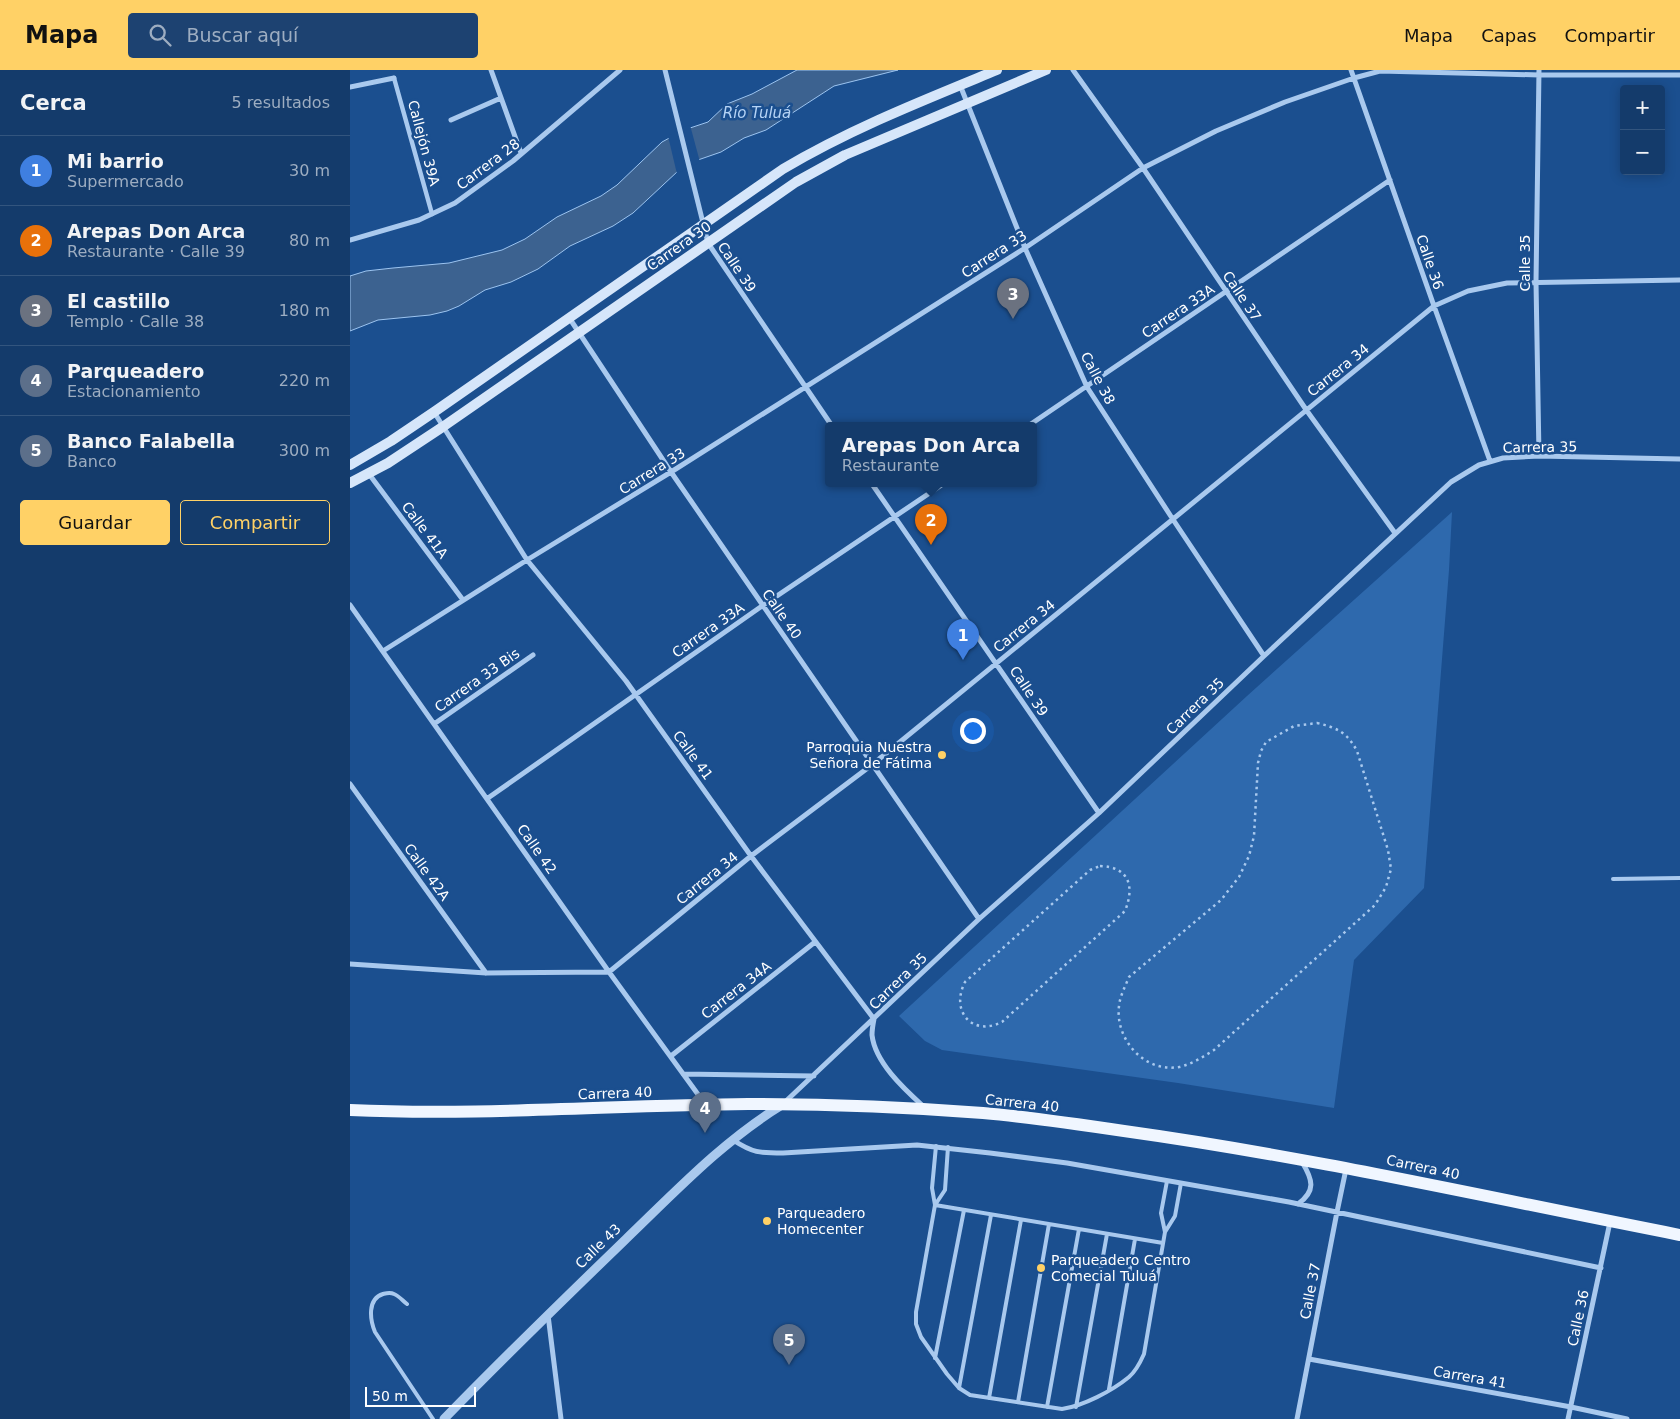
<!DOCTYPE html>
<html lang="es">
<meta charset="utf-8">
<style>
body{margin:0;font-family:"DejaVu Sans",sans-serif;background:#1d4271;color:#f1f3f6}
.controls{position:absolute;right:15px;top:15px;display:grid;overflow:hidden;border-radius:5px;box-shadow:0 2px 12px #0003}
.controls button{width:45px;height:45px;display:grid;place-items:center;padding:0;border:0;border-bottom:1px solid #33557e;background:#143b6b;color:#f1f3f6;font:25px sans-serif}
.scale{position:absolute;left:15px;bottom:12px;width:111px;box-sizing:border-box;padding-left:5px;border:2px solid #fff;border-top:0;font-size:14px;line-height:18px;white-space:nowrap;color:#fff;-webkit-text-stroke:4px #1b4f8f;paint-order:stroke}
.you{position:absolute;left:622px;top:660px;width:18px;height:18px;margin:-12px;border:4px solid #fff;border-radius:50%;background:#1a73e8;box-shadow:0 0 0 8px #1a73e833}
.badge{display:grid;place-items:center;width:32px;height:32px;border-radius:50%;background:#ffd166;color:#fff;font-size:16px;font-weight:700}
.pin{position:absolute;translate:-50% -41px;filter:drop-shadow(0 1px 2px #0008)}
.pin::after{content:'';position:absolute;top:26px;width:18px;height:15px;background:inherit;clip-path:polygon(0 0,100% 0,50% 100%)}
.popup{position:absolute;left:475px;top:352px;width:212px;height:65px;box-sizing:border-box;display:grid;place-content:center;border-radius:5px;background:#143b6b;filter:drop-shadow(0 1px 4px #0005);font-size:16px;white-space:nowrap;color:#9dadc1}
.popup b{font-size:19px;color:#f1f3f6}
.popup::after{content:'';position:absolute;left:50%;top:100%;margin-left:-10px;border:10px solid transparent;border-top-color:#143b6b}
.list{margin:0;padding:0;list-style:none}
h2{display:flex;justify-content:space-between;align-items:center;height:65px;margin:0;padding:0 20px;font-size:21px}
h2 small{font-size:16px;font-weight:400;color:#9dadc1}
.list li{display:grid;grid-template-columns:32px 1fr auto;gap:15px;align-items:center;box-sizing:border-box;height:70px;padding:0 20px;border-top:1px solid #33557e}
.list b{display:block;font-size:19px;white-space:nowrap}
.list p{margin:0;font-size:16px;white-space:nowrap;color:#9dadc1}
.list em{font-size:16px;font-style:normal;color:#9dadc1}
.actions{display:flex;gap:10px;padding:15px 20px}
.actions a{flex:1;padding:11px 0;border:1px solid #ffd166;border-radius:5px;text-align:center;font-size:18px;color:#ffd166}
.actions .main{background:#ffd166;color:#111}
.icon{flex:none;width:28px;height:28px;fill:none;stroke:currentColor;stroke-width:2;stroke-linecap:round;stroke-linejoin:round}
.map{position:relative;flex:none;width:1330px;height:1349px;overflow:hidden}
header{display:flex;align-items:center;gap:30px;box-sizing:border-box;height:70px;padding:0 25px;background:#ffd166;color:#111}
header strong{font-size:24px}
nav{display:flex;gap:28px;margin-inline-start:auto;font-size:18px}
.search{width:350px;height:45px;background:#1d4271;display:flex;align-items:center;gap:12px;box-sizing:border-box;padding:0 18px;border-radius:5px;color:#9dadc1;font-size:19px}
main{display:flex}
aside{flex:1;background:#143b6b}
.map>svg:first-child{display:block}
.green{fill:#2e69ad}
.water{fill:#3c6290;stroke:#9cc4f0}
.pier{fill:#1b4f8f}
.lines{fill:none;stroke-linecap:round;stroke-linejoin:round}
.path{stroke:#a9c9ee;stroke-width:2.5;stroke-dasharray:2.5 4;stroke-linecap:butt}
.service{stroke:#a9c9ee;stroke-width:4}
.pedestrian{stroke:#a9c9ee;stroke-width:4.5}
.minor{stroke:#a9c9ee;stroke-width:5}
.tertiary{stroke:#a9c9ee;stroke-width:9}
.secondary{stroke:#d6e6fa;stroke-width:10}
.primary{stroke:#f0f6ff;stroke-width:12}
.poi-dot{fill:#ffd166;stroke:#1b4f8f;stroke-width:2}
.labels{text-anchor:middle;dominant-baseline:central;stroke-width:5;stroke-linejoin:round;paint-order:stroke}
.street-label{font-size:14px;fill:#fff;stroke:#1b4f8f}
.poi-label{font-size:14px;fill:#fff;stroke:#1b4f8f;text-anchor:start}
.water-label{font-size:15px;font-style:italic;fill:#b5d3f5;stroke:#1b4f8f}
</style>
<header>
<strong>Mapa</strong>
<div class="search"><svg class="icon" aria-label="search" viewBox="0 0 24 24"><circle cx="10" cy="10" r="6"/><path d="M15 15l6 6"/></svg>Buscar aquí</div>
<nav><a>Mapa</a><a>Capas</a><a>Compartir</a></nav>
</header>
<main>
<aside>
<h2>Cerca<small>5 resultados</small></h2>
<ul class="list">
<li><span class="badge" style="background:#3f7fe0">1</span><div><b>Mi barrio</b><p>Supermercado</p></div><em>30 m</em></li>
<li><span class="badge" style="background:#e8710a">2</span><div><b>Arepas Don Arca</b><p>Restaurante · Calle 39</p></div><em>80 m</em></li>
<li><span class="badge" style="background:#6b7280">3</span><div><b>El castillo</b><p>Templo · Calle 38</p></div><em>180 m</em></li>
<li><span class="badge" style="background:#5c6f8a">4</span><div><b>Parqueadero</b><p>Estacionamiento</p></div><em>220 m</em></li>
<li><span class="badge" style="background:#5c6f8a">5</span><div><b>Banco Falabella</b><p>Banco</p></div><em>300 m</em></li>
</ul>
<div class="actions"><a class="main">Guardar</a><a>Compartir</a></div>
</aside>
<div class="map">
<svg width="1330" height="1349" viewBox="0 0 1330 1349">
<rect width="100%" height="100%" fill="#1b4f8f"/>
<path class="green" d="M1102 442 1099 500 1074 818 1004 890 984 1038 828 1013 592 980 575 971 549 946 897 626Z"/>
<path class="water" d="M447 0H548L484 16 416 60 394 68 371 82 345 91 328 101 283 143 263 156 220 176 188 199 161 212 135 220 109 236 97 241 80 245 28 250 0 261V206L16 201 43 198 99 193 152 180 175 169 207 147 251 126 267 115 312 72 334 60 358 52 377 34 402 24Z"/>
<path class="pier" d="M340 55 350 92 327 104 318 66 333 57Z"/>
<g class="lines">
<path class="path" d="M967 653C987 658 997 662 1007 681L1038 780 1041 799 1036 817 1025 835 864 980C853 987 842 994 829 997 794 1003 765 969 769 936 770 926 775 917 779 907L871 830 889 807 899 786 904 766 908 693 911 681 916 672 944 656Z
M750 796C779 797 785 816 775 841L652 952C622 967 600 941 615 912L740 800Z"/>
<path class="service" d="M1263 809 1330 808
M586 1076 582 1118 585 1135 566 1242V1254L571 1267 597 1304 609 1318 620 1325 712 1339C733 1336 762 1321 779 1307 786 1301 790 1293 794 1284L815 1162 811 1143 817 1111
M585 1135 813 1173
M585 1135 595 1120 598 1077
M815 1162 825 1146 831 1113
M57 1234C53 1231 49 1226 44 1224 40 1222 37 1223 33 1224 17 1229 20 1250 25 1262L83 1349
M585 1288 614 1140
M609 1318 641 1145
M759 1319 785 1169
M639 1328 671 1150
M668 1332 699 1154
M697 1337 729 1159
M726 1337 757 1164"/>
<path class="pedestrian" d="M44 8 82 144"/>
<path class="minor" d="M141 0 171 83
M315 0 358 173 482 356
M723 0 793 98 957 341 1045 463
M1001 0 1084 236 1140 391
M610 15 675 178 737 317 822 448 914 586
M0 17 44 8
M101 50 151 28
M0 170 69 150 105 133 163 91 270 0
M220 249 321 402 629 849
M84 342 177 490 276 611 401 786 524 949C523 954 522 960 522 965 525 992 553 1018 573 1036
M678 356 1040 110
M1189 386 1186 212 1189 0
M19 404 113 530
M522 414 749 743
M0 535 259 902 355 1034
M33 581 177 490 321 402 675 178 793 98 866 61 935 32 1004 8 1030 1 1189 5H1330
M84 654 183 585
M0 714 136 903
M138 728 412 536 593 414
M0 894 136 903 259 902 401 786 523 694 1084 236 1118 221 1157 213 1330 210
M321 986 465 872
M333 1004 464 1006
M435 1032 629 849 749 743 914 586 1101 412 1129 395 1153 388 1189 386 1330 389
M383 1070C403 1083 409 1083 433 1083L567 1075 640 1083 717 1093 939 1132 1251 1198
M948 1134C966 1121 963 1110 952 1092
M198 1245 211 1349
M959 1289 1221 1337 1277 1349
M947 1349 987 1142 996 1099
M1218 1349 1260 1152"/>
<path class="tertiary" d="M94 1349C154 1287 215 1228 277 1168 326 1121 373 1071 432 1035"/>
<path class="secondary" d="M0 395 41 371 84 342 433 99C500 59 574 30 647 0
M0 413 38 393 94 356 446 112 495 85 696 0"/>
<path class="primary" d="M0 1040C133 1046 265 1035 398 1034 476 1034 555 1037 633 1043 680 1047 727 1054 774 1061 961 1087 1145 1129 1330 1165"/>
</g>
<g class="poi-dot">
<circle cx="592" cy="685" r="5"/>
<circle cx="417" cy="1151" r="5"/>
<circle cx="691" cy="1198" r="5"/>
</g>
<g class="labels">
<g class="street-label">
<text transform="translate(74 73) rotate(75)">Callejón 39A</text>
<text transform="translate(138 94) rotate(-37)">Carrera 28</text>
<text transform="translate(329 176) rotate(-35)">Carrera 30</text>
<text transform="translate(644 184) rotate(-33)">Carrera 33</text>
<text transform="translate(1080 192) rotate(71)">Calle 36</text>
<text transform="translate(1175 193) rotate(-90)">Calle 35</text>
<text transform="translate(387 197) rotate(56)">Calle 39</text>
<text transform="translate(892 226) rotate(56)">Calle 37</text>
<text transform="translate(828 241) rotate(-34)">Carrera 33A</text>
<text transform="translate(988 300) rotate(-39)">Carrera 34</text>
<text transform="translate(748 308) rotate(62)">Calle 38</text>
<text transform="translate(1190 377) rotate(-1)">Carrera 35</text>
<text transform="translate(302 401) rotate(-32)">Carrera 33</text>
<text transform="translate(75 460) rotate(53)">Calle 41A</text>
<text transform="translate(432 544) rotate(55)">Calle 40</text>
<text transform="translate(674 556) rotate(-39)">Carrera 34</text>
<text transform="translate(358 560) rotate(-35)">Carrera 33A</text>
<text transform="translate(127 610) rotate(-35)">Carrera 33 Bis</text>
<text transform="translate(679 621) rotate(56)">Calle 39</text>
<text transform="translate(845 636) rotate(-44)">Carrera 35</text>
<text transform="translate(343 685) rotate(54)">Calle 41</text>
<text transform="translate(187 779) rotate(55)">Calle 42</text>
<text transform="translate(77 802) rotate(54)">Calle 42A</text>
<text transform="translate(357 808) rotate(-39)">Carrera 34</text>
<text transform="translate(548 911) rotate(-44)">Carrera 35</text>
<text transform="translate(386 920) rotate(-38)">Carrera 34A</text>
<text transform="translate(265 1023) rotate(-2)">Carrera 40</text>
<text transform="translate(672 1033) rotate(6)">Carrera 40</text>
<text transform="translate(1073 1097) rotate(12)">Carrera 40</text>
<text transform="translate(248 1176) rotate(-44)">Calle 43</text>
<text transform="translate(960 1221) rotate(-79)">Calle 37</text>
<text transform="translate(1228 1248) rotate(-78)">Calle 36</text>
<text transform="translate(1120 1307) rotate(10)">Carrera 41</text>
</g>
<g class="poi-label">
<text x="582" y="677" text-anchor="end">Parroquia Nuestra<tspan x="582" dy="16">Señora de Fátima</tspan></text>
<text x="427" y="1143">Parqueadero<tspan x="427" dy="16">Homecenter</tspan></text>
<text x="701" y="1190">Parqueadero Centro<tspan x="701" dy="16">Comecial Tuluá</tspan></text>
</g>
<g class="water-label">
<text x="407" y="43">Río Tuluá</text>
</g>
</g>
</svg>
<div class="controls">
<button>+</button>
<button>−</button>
</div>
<div class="scale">50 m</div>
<div class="you"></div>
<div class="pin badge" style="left:613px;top:590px;background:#3f7fe0">1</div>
<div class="pin badge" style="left:581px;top:475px;background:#e8710a">2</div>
<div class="popup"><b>Arepas Don Arca</b>Restaurante</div>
<div class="pin badge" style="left:663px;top:249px;background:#6b7280">3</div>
<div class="pin badge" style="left:355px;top:1063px;background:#5c6f8a">4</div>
<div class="pin badge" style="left:439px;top:1295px;background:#5c6f8a">5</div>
</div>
</main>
